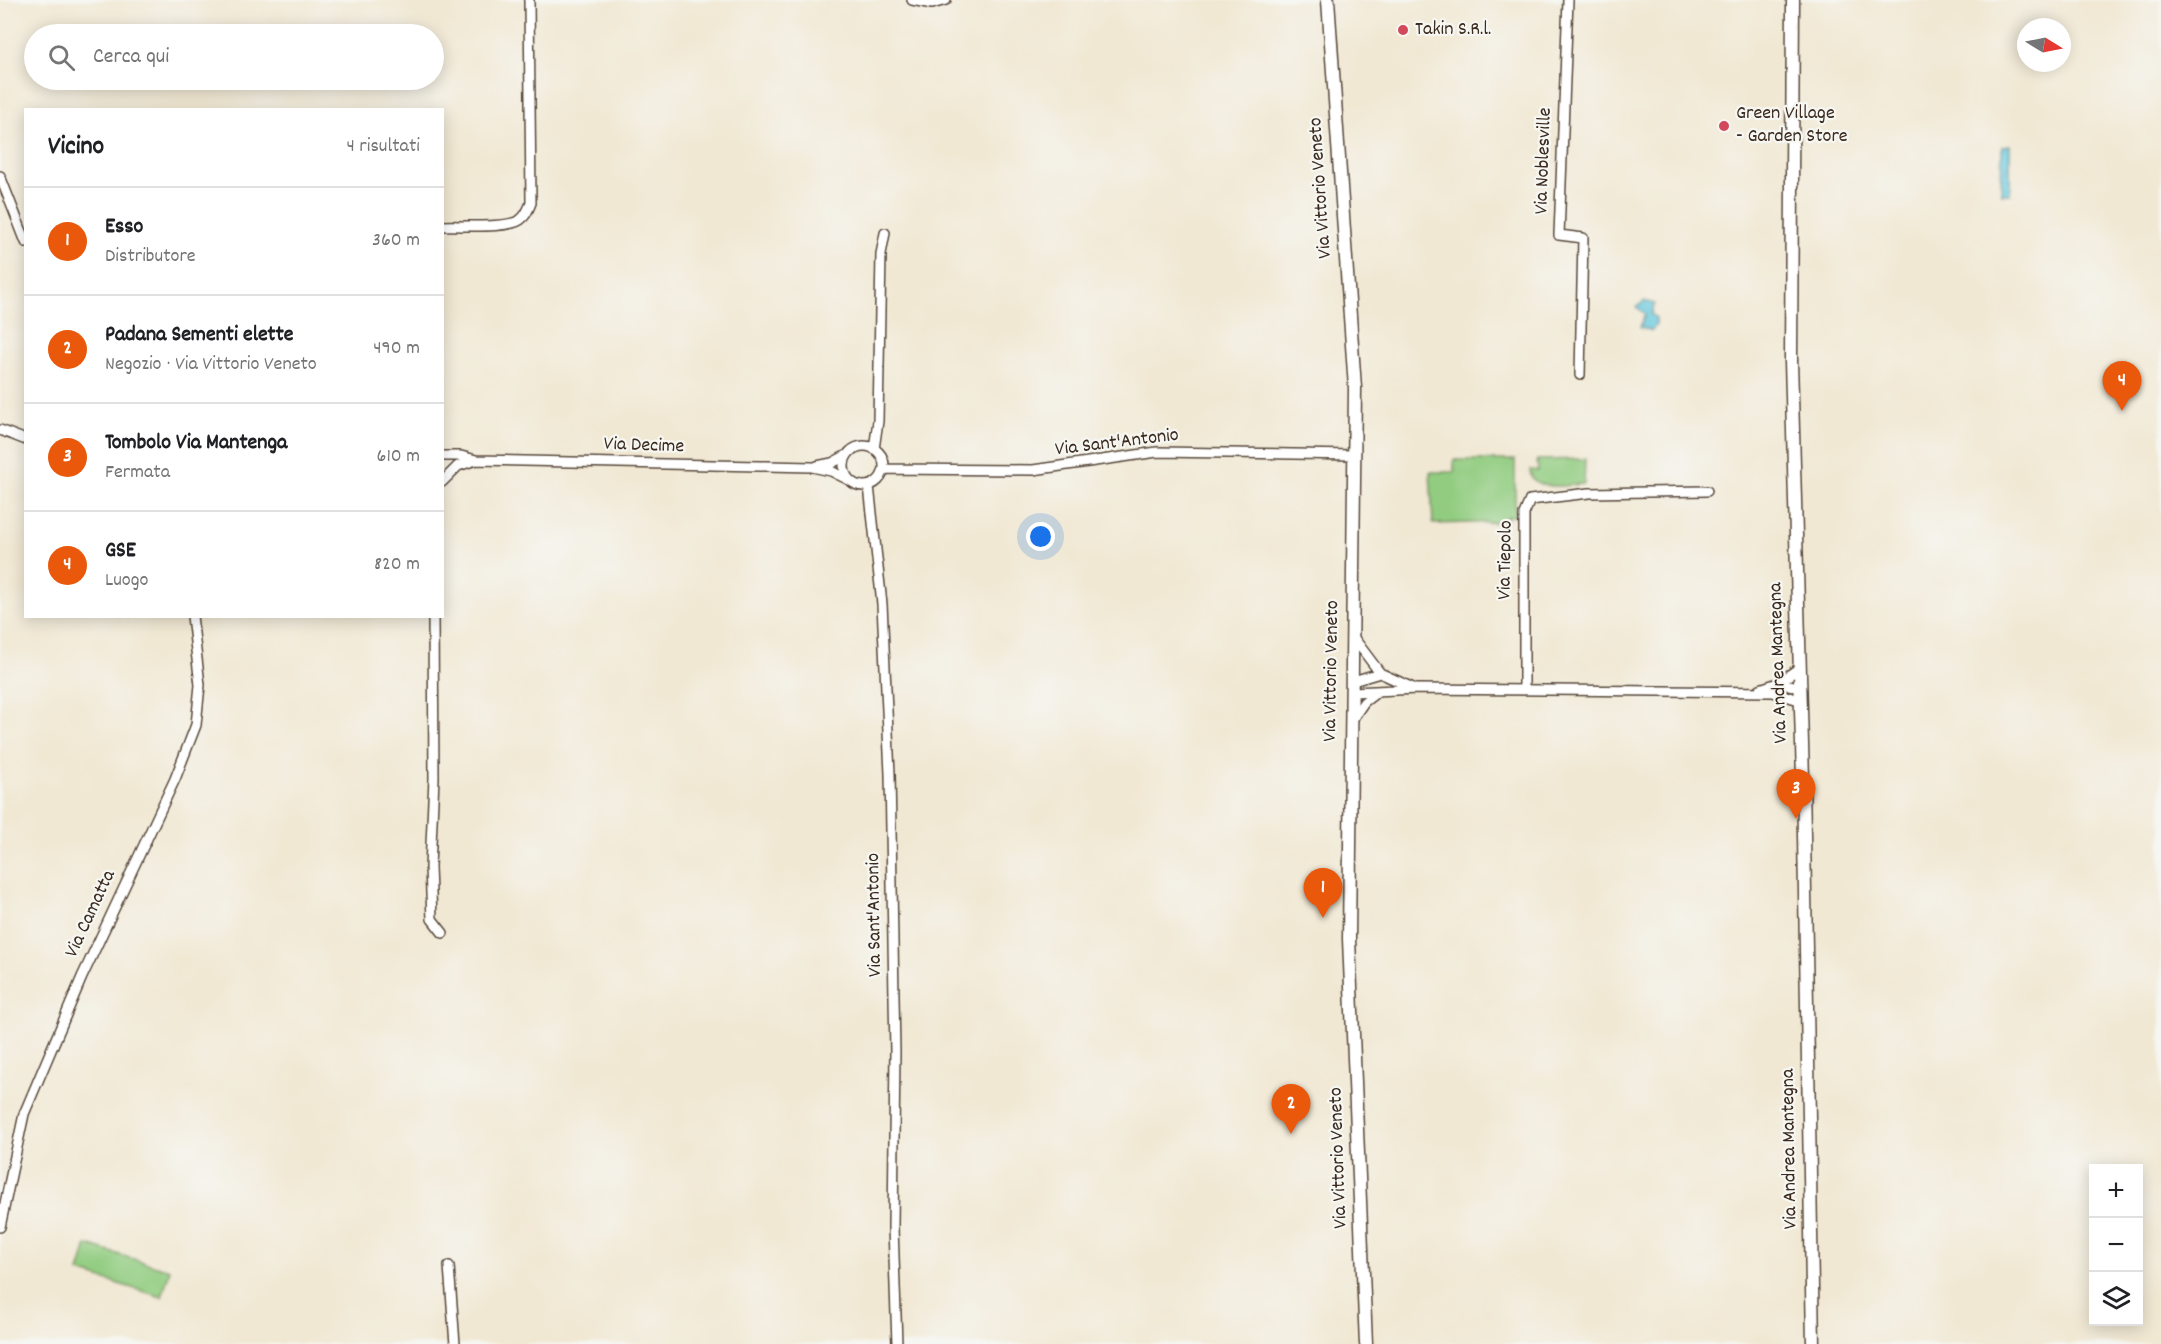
<!DOCTYPE html>
<html lang="it">
<meta charset="utf-8">
<style>
body{margin:0;font-family:Dekko,sans-serif;background:#f6f6f6;color:#202124}
.controls{position:absolute;right:18px;bottom:18px;display:grid;overflow:hidden;border-radius:0px;box-shadow:0 3px 15px #0003}
.controls button{width:54px;height:54px;display:grid;place-items:center;padding:0;border:0;border-bottom:2px solid #e0e0e0;background:#fff;color:#202124;font:30px sans-serif}
.compass{position:absolute;left:2017px;top:18px;width:54px;height:54px;border-radius:50%;background:#fff;box-shadow:0 3px 15px #0003;rotate:100deg}
.you{position:absolute;left:1041px;top:537px;width:21px;height:21px;margin:-15px;border:4px solid #fff;border-radius:50%;background:#1a73e8;box-shadow:0 0 0 9px #1a73e833}
.badge{display:grid;place-items:center;width:39px;height:39px;border-radius:50%;background:#ea580c;color:#fff;font-size:20px;font-weight:700}
.pin{position:absolute;translate:-50% -50px;filter:drop-shadow(0 2px 3px #0008)}
.pin::after{content:'';position:absolute;top:32px;width:21px;height:18px;background:inherit;clip-path:polygon(0 0,100% 0,50% 100%)}
.list{margin:0;padding:0;list-style:none}
h2{display:flex;justify-content:space-between;align-items:center;height:78px;margin:0;padding:0 24px;font-size:26px}
h2 small{font-size:20px;font-weight:400;color:#757577}
.list li{display:grid;grid-template-columns:39px 1fr auto;gap:18px;align-items:center;box-sizing:border-box;height:108px;padding:0 24px;border-top:2px solid #e0e0e0}
.list b{display:block;font-size:22px;white-space:nowrap}
.list p{margin:0;font-size:20px;white-space:nowrap;color:#757577}
.list em{font-size:20px;font-style:normal;color:#757577}
.icon{flex:none;width:33px;height:33px;fill:none;stroke:currentColor;stroke-width:2;stroke-linecap:round;stroke-linejoin:round}
.map{position:relative;flex:none;width:2161px;height:1344px;overflow:hidden}
.search{position:absolute;background:#fff;box-shadow:0 3px 15px #0003;left:24px;top:24px;width:420px;height:66px;display:flex;align-items:center;gap:15px;box-sizing:border-box;padding:0 21px;border-radius:33px;color:#757577;font-size:22px}
.panel{position:absolute;background:#fff;box-shadow:0 3px 15px #0003;left:24px;top:108px;width:420px;height:510px;border-radius:0px}
.map>svg:first-child{display:block}
.green{fill:#91cc80;stroke:#667b4f;stroke-width:1.5}
.water{fill:#5ec6db;stroke:#4c787c;stroke-width:1.5}
.lines{fill:none;stroke-linecap:round;stroke-linejoin:round}
.minor-casing{stroke:#564639;stroke-width:12}
.major-casing{stroke:#564639;stroke-width:15}
.minor{stroke:#fff;stroke-width:9}
.major{stroke:#fff;stroke-width:12}
.poi-dot{fill:#d1495b;stroke:#f6f6f2;stroke-width:2}
.labels{text-anchor:middle;dominant-baseline:central;stroke-width:4.5;stroke-linejoin:round;paint-order:stroke}
.poi-label{font-size:20px;fill:#3b2a1e;stroke:#f6f6f2;text-anchor:start}
.street-label{font-size:20px;fill:#3b2a1e;stroke:#f6f6f2}
</style>
<div class="map">
<svg width="2161" height="1344" viewBox="0 0 2161 1344">
<rect width="100%" height="100%" fill="#f6f6f2"/>
<filter id="ink" filterUnits="userSpaceOnUse"><feTurbulence type="fractalNoise" baseFrequency=".0167" numOctaves="2"/><feDisplacementMap in="SourceGraphic" scale="12" xChannelSelector="R" yChannelSelector="G"/><feConvolveMatrix kernelMatrix="1 2 1 2 8 2 1 2 1" color-interpolation-filters="sRGB"/></filter>
<filter id="wash" filterUnits="userSpaceOnUse"><feTurbulence type="fractalNoise" baseFrequency=".008" numOctaves="4" result="noise"/><feDisplacementMap in="SourceGraphic" scale="24" xChannelSelector="R" yChannelSelector="G"/><feGaussianBlur stdDeviation="1.35" result="paint"/><feColorMatrix in="noise" values="0 0 0 0 0 0 0 0 0 0 0 0 0 0 0 0 0 1.4 0 .05"/><feComposite in="paint" operator="in"/></filter>
<g filter="url(#wash)">
<rect width="100%" height="100%" fill="#f1e8d3"/>
<path class="green" d="M1585 459 1584 484C1569 485 1531 493 1530 470L1538 471 1537 460Z
M1454 460H1515V516H1507L1506 522 1433 524 1430 472H1454Z
M87 1245 170 1270 162 1297 79 1272Z"/>
<path class="water" d="M2010 145V194H2001L2002 146Z
M1644 301 1655 304 1651 314 1656 318V324L1652 331 1640 327 1645 314 1637 307Z"/>
</g>
<g filter="url(#ink)">
<g class="lines">
<defs>
<path id="minor" d="M912 0 932 4 946 0
M1568 0 1559 235 1583 238 1580 375
M0 176 26 242
M442 226C461 225 506 229 520 220 526 216 528 210 531 203L529 0
M0 430 26 440
M844 466a20 20 0 1 1 40 0a20 20 0 1 1-40 0Z
M874 449 878 421 881 254 885 233
M442 456H461L476 460 812 467 831 471 849 480
M817 466 832 463 847 455
M884 469 1033 470 1157 452 1354 455
M442 482 458 466 476 460
M869 486 882 604 890 774 895 1052 893 1227 897 1344
M433 616 434 778 430 867 432 919 443 933
M1353 637 1380 673 1413 688
M1353 681 1380 673
M1778 683 1799 687
M1760 689 1778 683 1798 669
M1524 690V514L1530 500 1589 493 1707 491
M1353 692 1418 689 1773 692 1799 700
M1351 721 1364 702 1377 692
M0 1227 24 1114 82 977 175 779 196 725 200 685 192 616
M449 1266 455 1344"/>
<path id="major" d="M1328 0 1355 388 1349 939 1366 1344
M1793 0 1791 361 1803 779 1813 1344"/>
</defs>
<use href="#minor" class="minor-casing"/>
<use href="#major" class="major-casing"/>
<use href="#minor" class="minor"/>
<use href="#major" class="major"/>
</g>
</g>
<g class="poi-dot">
<circle cx="1403" cy="30" r="6"/>
<circle cx="1724" cy="126" r="6"/>
</g>
<g class="labels">
<g class="poi-label">
<text x="1415" y="30">Takin S.R.l.</text>
<text x="1736" y="114">Green Village<tspan x="1736" dy="23">- Garden Store</tspan></text>
</g>
<g class="street-label">
<text transform="translate(1544 161) rotate(-88)">Via Noblesville</text>
<text transform="translate(1321 188) rotate(-94)">Via Vittorio Veneto</text>
<text transform="translate(1117 443) rotate(-7)">Via Sant'Antonio</text>
<text transform="translate(644 446) rotate(2)">Via Decime</text>
<text transform="translate(1506 560) rotate(-89)">Via Tiepolo</text>
<text transform="translate(1779 663) rotate(-92)">Via Andrea Mantegna</text>
<text transform="translate(1332 671) rotate(-89)">Via Vittorio Veneto</text>
<text transform="translate(91 914) rotate(-65)">Via Camatta</text>
<text transform="translate(875 915) rotate(-91)">Via Sant'Antonio</text>
<text transform="translate(1790 1149) rotate(-91)">Via Andrea Mantegna</text>
<text transform="translate(1339 1158) rotate(-92)">Via Vittorio Veneto</text>
</g>
</g>
</svg>
<div class="controls">
<button>+</button>
<button>−</button>
<button><svg class="icon" aria-label="layers" viewBox="0 0 24 24"><path d="M12 4l9 5-9 5-9-5zM3 14l9 5 9-5"/></svg></button>
</div>
<svg class="compass" viewBox="-18 -18 36 36"><path d="M0-13l5 13h-10z" fill="#e53935"/><path d="M0 13l5-13h-10z" fill="#757577"/></svg>
<div class="you"></div>
<div class="pin badge" style="left:1323px;top:918px">1</div>
<div class="pin badge" style="left:1291px;top:1134px">2</div>
<div class="pin badge" style="left:1796px;top:819px">3</div>
<div class="pin badge" style="left:2122px;top:411px">4</div>
<div class="search"><svg class="icon" aria-label="search" viewBox="0 0 24 24"><circle cx="10" cy="10" r="6"/><path d="M15 15l6 6"/></svg>Cerca qui</div>
<section class="panel">
<h2>Vicino<small>4 risultati</small></h2>
<ul class="list">
<li><span class="badge">1</span><div><b>Esso</b><p>Distributore</p></div><em>360 m</em></li>
<li><span class="badge">2</span><div><b>Padana Sementi elette</b><p>Negozio · Via Vittorio Veneto</p></div><em>490 m</em></li>
<li><span class="badge">3</span><div><b>Tombolo Via Mantenga</b><p>Fermata</p></div><em>610 m</em></li>
<li><span class="badge">4</span><div><b>GSE</b><p>Luogo</p></div><em>820 m</em></li>
</ul>
</section>
</div>
